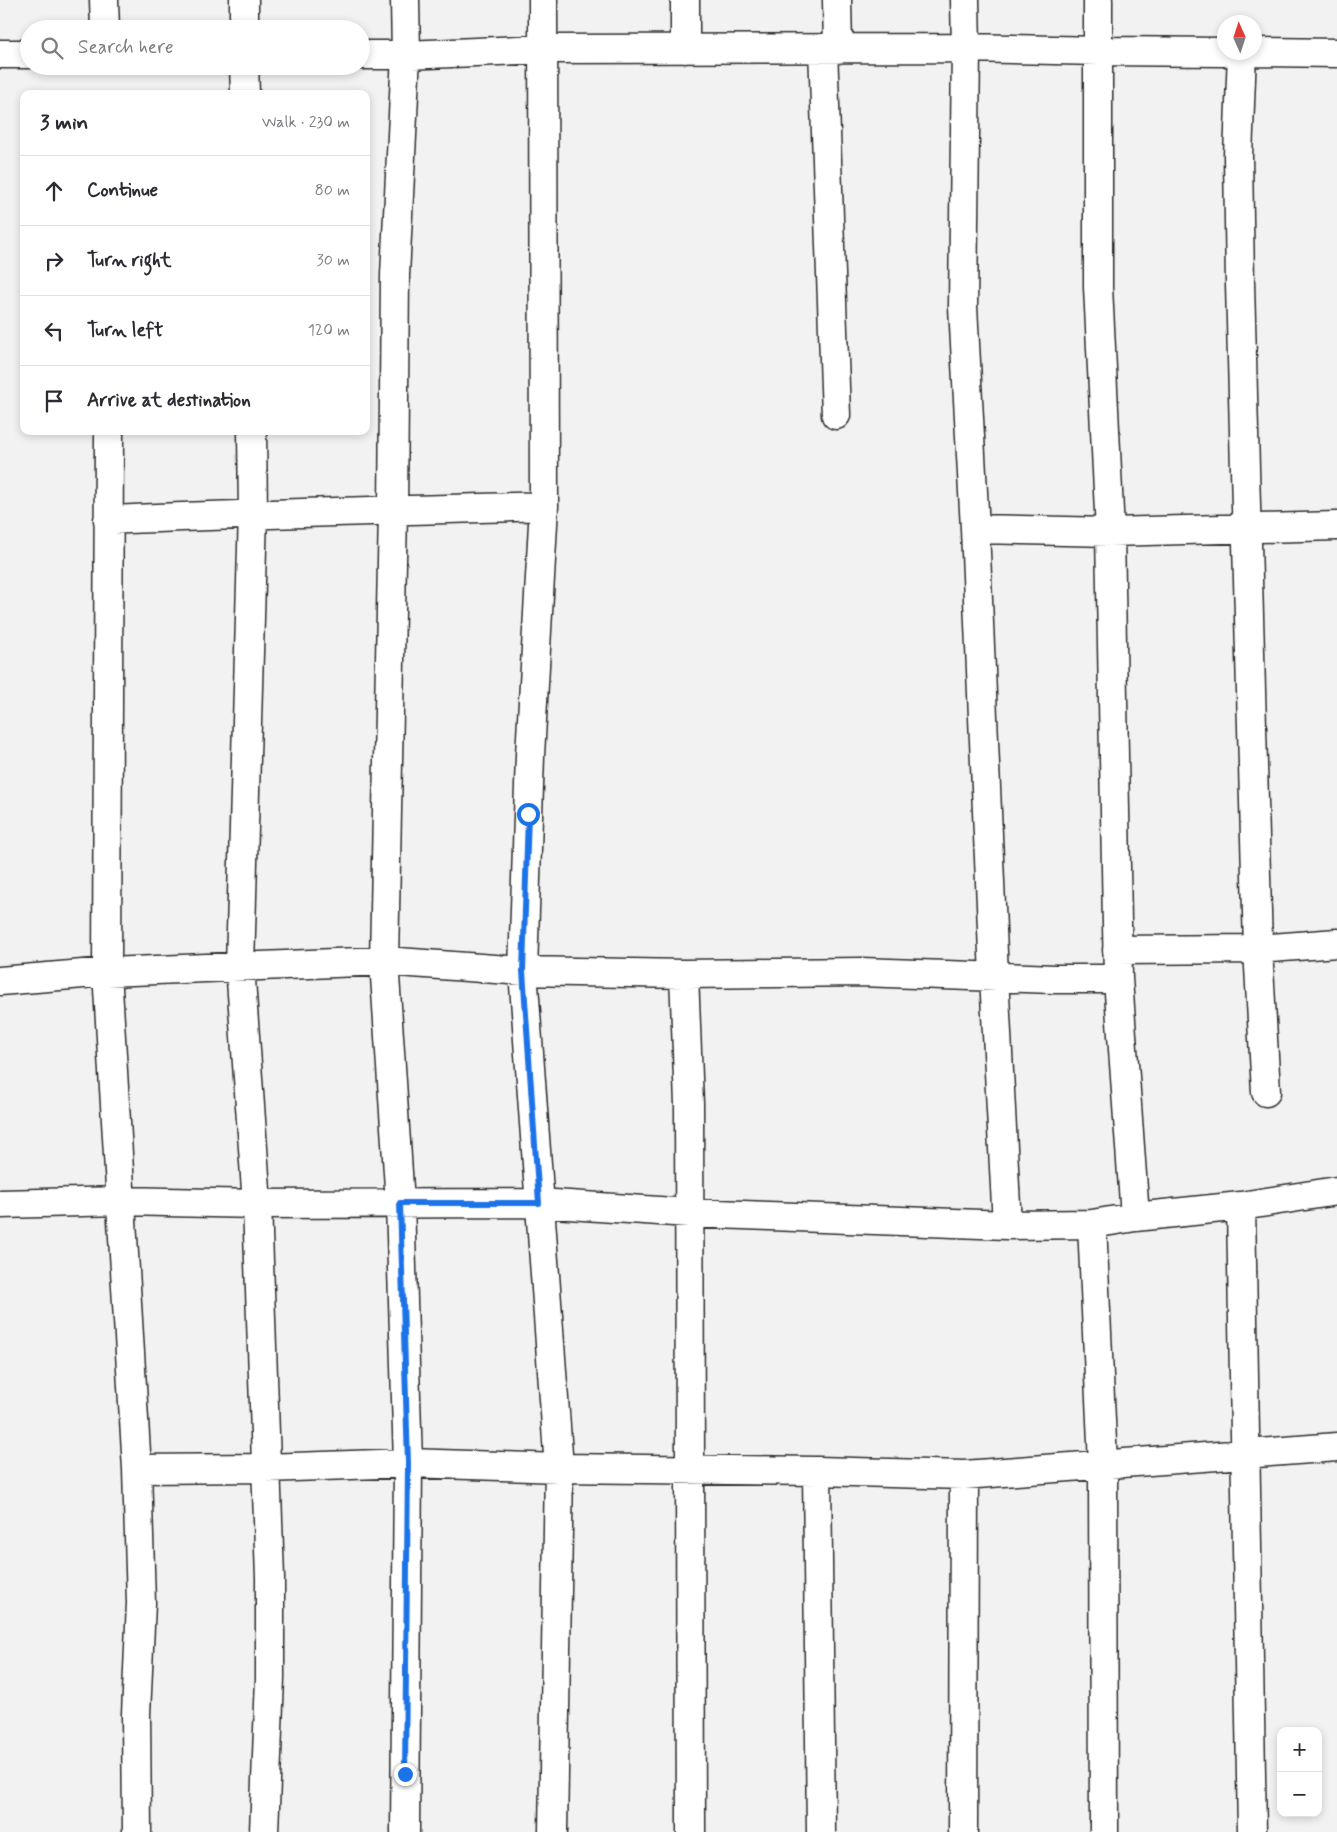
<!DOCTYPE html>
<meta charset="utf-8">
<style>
body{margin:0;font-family:Mynerve,sans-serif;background:#f2f2f3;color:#2b2b33}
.controls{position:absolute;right:15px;bottom:15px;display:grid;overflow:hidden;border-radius:10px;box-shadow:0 2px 8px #0003}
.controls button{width:45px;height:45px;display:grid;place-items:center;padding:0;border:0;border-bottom:1px solid #e1e1e2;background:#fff;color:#2b2b33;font:25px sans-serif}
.compass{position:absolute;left:1217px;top:15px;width:45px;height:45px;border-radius:50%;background:#fff;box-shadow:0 2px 8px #0003;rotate:357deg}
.stop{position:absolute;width:15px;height:15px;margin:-11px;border:4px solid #1a73e8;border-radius:50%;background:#fff}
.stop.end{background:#1a73e8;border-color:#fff;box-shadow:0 1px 5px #0008}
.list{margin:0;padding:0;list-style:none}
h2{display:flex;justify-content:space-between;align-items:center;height:65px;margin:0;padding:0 20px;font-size:21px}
h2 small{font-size:16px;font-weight:400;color:#7c7c81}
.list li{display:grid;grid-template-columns:32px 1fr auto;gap:15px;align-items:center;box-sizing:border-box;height:70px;padding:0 20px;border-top:1px solid #e1e1e2}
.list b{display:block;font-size:19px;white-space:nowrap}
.list em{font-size:16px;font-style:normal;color:#7c7c81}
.icon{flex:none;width:28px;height:28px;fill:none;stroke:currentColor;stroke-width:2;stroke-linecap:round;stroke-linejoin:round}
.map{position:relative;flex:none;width:1337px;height:1832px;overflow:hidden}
.search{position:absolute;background:#fff;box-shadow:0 2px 8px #0003;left:20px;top:20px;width:350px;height:55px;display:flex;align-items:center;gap:12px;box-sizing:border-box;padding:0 18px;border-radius:28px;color:#7c7c81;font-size:19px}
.panel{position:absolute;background:#fff;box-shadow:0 2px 8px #0003;left:20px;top:90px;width:350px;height:345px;border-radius:10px}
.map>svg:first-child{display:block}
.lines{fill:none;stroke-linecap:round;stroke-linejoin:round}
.minor-casing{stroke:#2b2b2b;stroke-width:31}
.minor{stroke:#fff;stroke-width:28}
.route{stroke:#1a73e8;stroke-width:6}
</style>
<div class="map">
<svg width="1337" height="1832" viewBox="0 0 1337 1832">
<rect width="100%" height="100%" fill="#f2f2f2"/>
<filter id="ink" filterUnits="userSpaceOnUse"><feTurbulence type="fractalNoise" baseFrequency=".02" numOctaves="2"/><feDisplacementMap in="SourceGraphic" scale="10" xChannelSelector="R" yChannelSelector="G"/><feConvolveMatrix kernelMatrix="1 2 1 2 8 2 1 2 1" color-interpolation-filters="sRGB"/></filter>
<g filter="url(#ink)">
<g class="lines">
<defs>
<path id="minor" d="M104 0 105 29
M244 0V29
M405 0 406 55 395 275 393 511 384 961 400 1203 408 1463 405 1832
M543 0 544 506 530 755 523 971 559 1468 553 1832
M837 0 838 49
M965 0 966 48 963 307 975 529 994 976 1007 1225
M1098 0V287L1110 532 1118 979 1135 1217
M823 48 836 415
M685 49V0
M1242 52 1238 156 1240 284 1258 949 1266 1092
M1254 52 1337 53
M0 54H29
M361 55H406L543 49 966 48 1099 51 1224 52
M244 66 245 94
M109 431 107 972 137 1469 141 1603 136 1714 137 1832
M252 431 253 513 240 966 257 1204 270 1578V1678L264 1832
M108 520C253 513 399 511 544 506
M975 529 1110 532 1337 526
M1117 950 1258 949 1337 943
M684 974 689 1104 691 1832
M0 981 107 972 384 961 523 971 684 974 861 972 1055 979H1118
M0 1204 122 1201 257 1204 539 1203 689 1213 1007 1225 1092 1224 1135 1217 1241 1206 1337 1191
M1241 1206 1252 1832
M1092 1224 1103 1464 1104 1832
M137 1469 265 1468 408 1463 559 1468 817 1471 964 1475 1337 1447
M817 1471 821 1832
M963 1832 964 1475"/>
</defs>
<use href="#minor" class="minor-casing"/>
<use href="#minor" class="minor"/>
</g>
</g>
<g class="lines" filter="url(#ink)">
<path class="route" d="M405 1774 408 1463 400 1203H539L523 971 528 814"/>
</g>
</svg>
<div class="controls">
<button>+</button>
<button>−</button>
</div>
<svg class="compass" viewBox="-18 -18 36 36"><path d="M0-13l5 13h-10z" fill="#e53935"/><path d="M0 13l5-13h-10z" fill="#7c7c81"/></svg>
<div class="stop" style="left:528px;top:814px"></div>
<div class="stop end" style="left:405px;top:1774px"></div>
<div class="search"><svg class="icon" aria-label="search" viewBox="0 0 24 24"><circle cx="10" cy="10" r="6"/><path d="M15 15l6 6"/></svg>Search here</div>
<section class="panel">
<h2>3 min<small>Walk · 230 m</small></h2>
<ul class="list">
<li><svg class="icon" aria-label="ahead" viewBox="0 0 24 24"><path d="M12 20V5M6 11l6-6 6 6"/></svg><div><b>Continue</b></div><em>80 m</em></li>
<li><svg class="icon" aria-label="right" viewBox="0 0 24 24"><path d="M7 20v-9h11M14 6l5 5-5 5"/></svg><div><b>Turn right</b></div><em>30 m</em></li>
<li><svg class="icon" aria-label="left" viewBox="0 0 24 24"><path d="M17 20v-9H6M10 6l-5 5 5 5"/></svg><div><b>Turn left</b></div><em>120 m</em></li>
<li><svg class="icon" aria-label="arrive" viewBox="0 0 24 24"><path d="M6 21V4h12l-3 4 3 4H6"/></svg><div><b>Arrive at destination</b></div></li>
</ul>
</section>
</div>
